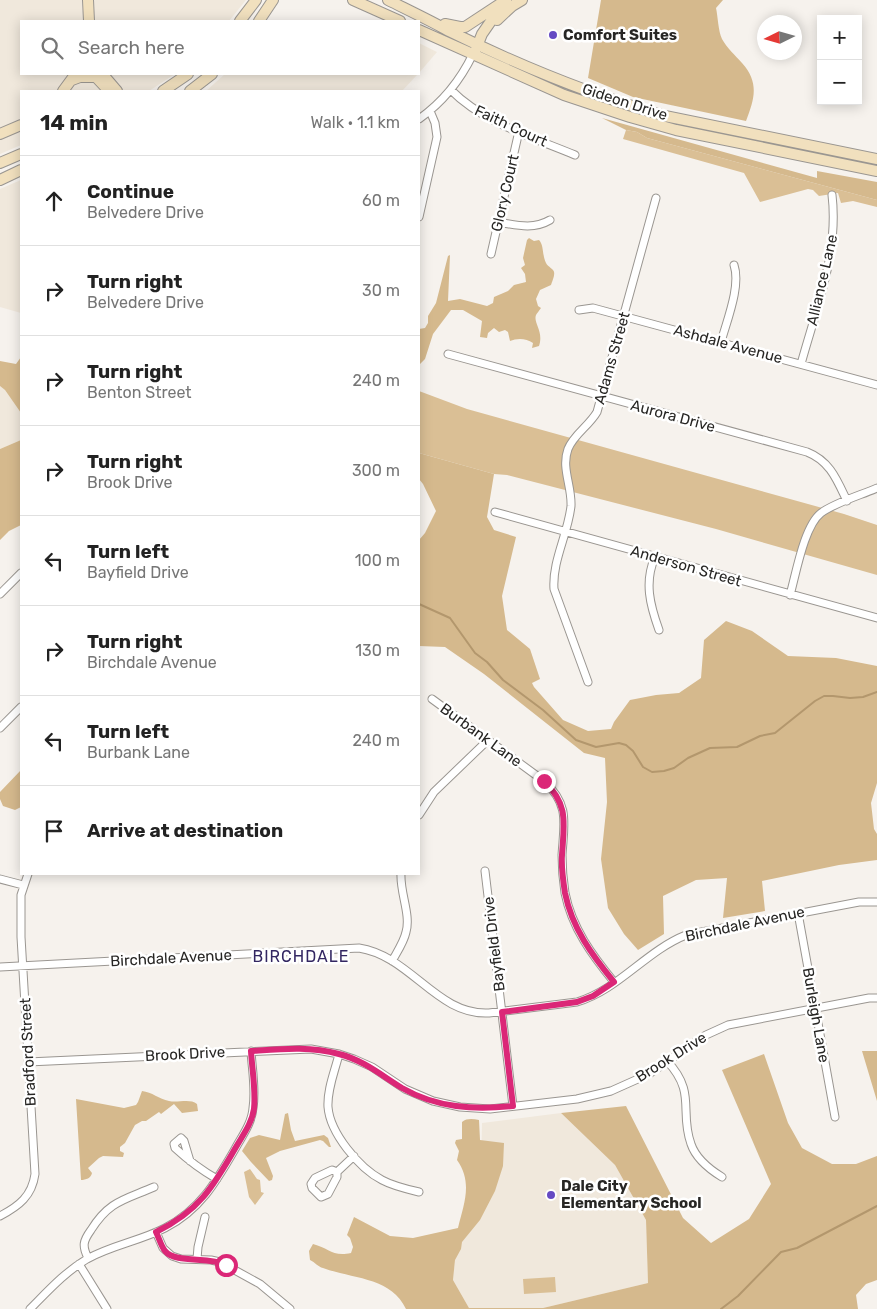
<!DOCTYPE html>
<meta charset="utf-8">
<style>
body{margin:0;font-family:Rubik,sans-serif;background:#f2f2f2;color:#222}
.controls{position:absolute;right:15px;top:15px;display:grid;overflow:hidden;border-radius:0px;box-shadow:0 2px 12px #0003}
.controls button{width:45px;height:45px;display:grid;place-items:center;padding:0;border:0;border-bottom:1px solid #e0e0e0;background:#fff;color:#222;font:25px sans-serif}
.compass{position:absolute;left:757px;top:15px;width:45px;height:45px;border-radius:50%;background:#fff;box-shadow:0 2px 12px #0003;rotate:265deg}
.stop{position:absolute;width:15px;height:15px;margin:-11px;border:4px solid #db2777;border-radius:50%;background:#fff}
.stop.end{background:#db2777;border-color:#fff;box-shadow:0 1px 5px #0008}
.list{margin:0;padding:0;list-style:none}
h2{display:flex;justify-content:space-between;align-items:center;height:65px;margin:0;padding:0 20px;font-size:21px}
h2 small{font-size:16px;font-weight:400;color:#767676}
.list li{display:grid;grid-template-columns:32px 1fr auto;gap:15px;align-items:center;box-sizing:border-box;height:90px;padding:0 20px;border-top:1px solid #e0e0e0}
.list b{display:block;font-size:19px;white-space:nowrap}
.list p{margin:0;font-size:16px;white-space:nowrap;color:#767676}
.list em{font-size:16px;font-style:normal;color:#767676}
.icon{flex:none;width:28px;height:28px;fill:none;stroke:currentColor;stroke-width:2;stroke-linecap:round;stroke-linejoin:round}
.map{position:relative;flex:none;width:877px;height:1309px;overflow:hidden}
.search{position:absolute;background:#fff;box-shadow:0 2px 12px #0003;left:20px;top:20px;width:400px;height:55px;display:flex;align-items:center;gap:12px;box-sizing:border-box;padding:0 18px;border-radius:0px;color:#767676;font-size:19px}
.panel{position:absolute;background:#fff;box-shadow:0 2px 12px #0003;left:20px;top:90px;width:400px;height:785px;border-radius:0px}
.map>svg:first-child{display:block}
.built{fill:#f0e8dc}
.green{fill:#dabf95}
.forest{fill:#d5b98d}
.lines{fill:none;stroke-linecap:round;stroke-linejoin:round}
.stream{stroke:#b3976d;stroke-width:2}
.street-casing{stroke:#9a9691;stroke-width:9}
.secondary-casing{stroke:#9a9691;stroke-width:12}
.street{stroke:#fff;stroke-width:7}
.secondary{stroke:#f1e0be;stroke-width:10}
.route{stroke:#db2777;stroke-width:6}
.poi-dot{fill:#654ac3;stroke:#fff;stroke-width:2}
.labels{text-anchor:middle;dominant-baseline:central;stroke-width:5;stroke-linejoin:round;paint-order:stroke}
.poi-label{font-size:15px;font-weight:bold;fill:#272624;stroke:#fff;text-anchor:start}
.street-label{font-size:15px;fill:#272624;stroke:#fff}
.neighbourhood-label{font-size:16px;letter-spacing:1px;fill:#332762;stroke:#fff}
</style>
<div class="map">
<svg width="877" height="1309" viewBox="0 0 877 1309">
<rect width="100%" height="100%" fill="#f6f2ed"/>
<path class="built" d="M0 0H246L229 21H21V74H175L149 91H21V145L0 154Z
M419 43 437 52 419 73Z
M225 74H418L402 91H206Z
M21 180V313L0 307V189Z
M0 386 5 390 21 413V440L0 449Z
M561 1113 615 1165 646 1220 648 1283 543 1308H469L453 1280 458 1228 481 1169 482 1123Z"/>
<path class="green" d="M626 130 637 132 647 138 877 200V207L853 201 841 203 838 193 819 196 813 190 808 189 760 202 744 173 623 139Z
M419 391 467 409 844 514 877 525V575L716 529 507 475 494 474 419 453Z
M250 1169 257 1179 260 1180 261 1192 264 1193 255 1205 249 1197 244 1172Z
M555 1277 556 1292 524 1294 523 1279Z"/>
<path class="forest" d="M601 0H723L716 8C718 17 718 30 722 39 727 48 735 55 742 63 760 83 754 100 746 121L633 97 588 78Z
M602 118 817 178V171L877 182V200L647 138 637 132 626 130Z
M529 238 534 241 539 240C544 245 542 255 546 263 548 267 554 269 554 272 555 275 552 282 551 285L540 290 536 299 538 306 541 308C539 311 537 313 536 315 533 323 544 331 539 346L532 348 533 343C526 338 517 338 510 341L508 332 505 330 499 332 494 328 488 333 487 338 480 337 482 321 463 310H451L433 334 425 359 419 365V329L425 328 428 323V316L436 303 448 256 450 255 448 301 460 299 487 306 493 303 494 297 508 291 514 285 526 282 525 274 521 268 525 265 523 258 527 240Z
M21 357V413L5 390 0 386V361L16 364Z
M21 440V525L9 531 0 540V449Z
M419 453 494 474 487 517 494 530 516 537 502 596 507 630 530 649 540 679 532 683 534 687 563 720 588 731 611 729 614 722 630 700 656 695 679 693 701 678 704 640 726 621 752 631 788 656 836 658 877 666V783L871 803 874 829 877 834V860L839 865 762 881 765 911 723 918 727 878 696 880 663 896 664 934 638 950 624 934 608 908 601 859 607 802 605 758 584 753 484 674 445 647 419 646V540L425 533 436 511 423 484 419 479Z
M21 770V807L15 810 3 806 0 799V792Z
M862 1051H877V1101Z
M764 1054 788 1123 802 1148 832 1164H856L877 1156V1280L866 1284 856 1295 858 1309H406C391 1277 353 1279 323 1268 318 1267 315 1262 310 1260L309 1251 313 1244C329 1248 332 1257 351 1253L353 1247 350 1238 347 1235 354 1217 390 1236 413 1238 458 1228C464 1203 473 1183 457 1160L459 1151 455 1143 456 1140 462 1139V1122C467 1118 473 1119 479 1120L480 1140 504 1143 503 1166 495 1191 480 1220 462 1242 461 1249 455 1260 453 1280 469 1308H543L648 1283 646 1220 615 1165 561 1113 626 1106 683 1218 711 1243 749 1219 771 1184 722 1070Z
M142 1091C152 1092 159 1099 169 1101 178 1103 190 1098 197 1104L198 1111 182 1113 174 1104 161 1114 159 1112 146 1121H142L135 1125 125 1143 120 1147V1151L124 1153 123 1157 103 1156 99 1158 88 1168 92 1173C91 1178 86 1180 81 1180L76 1099 124 1108 136 1105 138 1102Z
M288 1113 291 1130 295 1141 324 1135 328 1138 331 1147H329L323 1141 320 1140 280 1151 266 1158 273 1176 272 1180 269 1181 251 1162 242 1151 250 1138 259 1135 280 1140 285 1114Z"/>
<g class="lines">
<path class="stream" d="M419 604 450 618 475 653 487 662 503 680 543 710 576 740 596 747 619 743 626 745 633 751 643 767 652 772 664 771 674 768 688 758 710 748 737 747 760 736 775 733 815 701 824 696H833L850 698 863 697 877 692
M721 1309 738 1296 781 1252 797 1248 877 1206"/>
<defs>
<path id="street" d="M451 90C482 122 534 138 575 155
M419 119C443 102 460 81 473 54
M419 217 437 137 435 123 430 111
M498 222C516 225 533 230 550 220
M491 254 519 131
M579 310 593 308 877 385
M721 342C727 320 741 286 734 265
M448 354 807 452C830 461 837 480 847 501
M801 364C816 309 839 253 832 195
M495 512 877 618
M655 557C644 582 650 605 659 630
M0 594 21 573
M790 595C796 574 804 526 821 513 834 503 861 495 877 488
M588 682 554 589C552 561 568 534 571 506 572 486 561 468 568 449 574 434 589 426 597 412L656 198
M432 699 544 781C570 805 564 823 562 855 562 867 563 880 565 893 572 928 592 955 614 982
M0 728 21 707
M419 815 434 792 488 740
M485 871 513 1106
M0 879 23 885
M798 913 835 1117
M392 961C397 952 404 942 406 932 411 915 400 893 401 874
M0 967 359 948C411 956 437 1016 489 1013L577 1002C618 990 646 951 686 935L859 902H877
M339 1054C335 1071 327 1089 328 1107 330 1133 359 1168 382 1180 393 1186 406 1189 419 1192
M667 1061C697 1093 679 1111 691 1144 696 1159 709 1169 722 1177
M28 1062 311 1049 339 1054 354 1059 372 1067 405 1089 433 1101 460 1107 490 1109 577 1099 611 1091 649 1074 706 1035 728 1025 869 998H877
M190 1161 184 1141 181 1138 174 1144 175 1148C188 1160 201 1170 217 1179
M337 1172 332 1170 315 1178 311 1184 312 1188 321 1197 328 1194 337 1177V1172L354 1156
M0 1216C19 1206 32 1196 35 1174L21 937V895L28 874
M156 1232 163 1248 172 1256 181 1259 211 1260 220 1262 260 1284 290 1309
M88 1258C82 1246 83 1241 91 1230 109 1201 124 1200 154 1187
M197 1259 198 1247 205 1217
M79 1264 107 1309
M30 1309C48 1291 65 1272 87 1259 112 1245 140 1241 165 1228 200 1210 216 1182 235 1149 242 1136 252 1123 253 1108 256 1089 252 1069 251 1051"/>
<path id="secondary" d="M88 0 89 21
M353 0 400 21
M388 0C408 10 429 20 449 31 518 65 591 95 665 116L877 159
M497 20 512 6 522 0
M240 21 256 0
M259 21 273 0
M445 24 460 27H465L506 0
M419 30 564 95 630 117 676 130 877 171
M476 49 482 34 500 8
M93 74 109 91
M105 77 117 91
M72 80 80 77H97
M63 91 74 76
M163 91 188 74
M190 91 212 74
M0 134 21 125
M0 163 21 154
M0 180 21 170"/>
</defs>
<use href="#street" class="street-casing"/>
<use href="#secondary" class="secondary-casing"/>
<use href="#street" class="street"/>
<use href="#secondary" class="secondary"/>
</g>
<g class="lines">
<path class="route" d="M226 1265C208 1256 176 1264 165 1251 161 1246 159 1238 156 1232 199 1211 213 1187 236 1147 243 1135 252 1123 254 1109 256 1090 252 1069 251 1051 281 1049 310 1046 339 1054 363 1060 381 1075 402 1088 437 1108 474 1110 513 1106L502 1012 577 1002 593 996 614 982C592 955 572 928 565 893 563 880 561 867 562 855 564 823 569 805 544 781"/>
</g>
<g class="poi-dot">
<circle cx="553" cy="35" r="5"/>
<circle cx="551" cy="1195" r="5"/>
</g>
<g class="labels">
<g class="poi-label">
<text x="563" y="35">Comfort Suites</text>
<text x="561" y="1186">Dale City<tspan x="561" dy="17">Elementary School</tspan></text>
</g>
<g class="street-label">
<text transform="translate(625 102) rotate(18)">Gideon Drive</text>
<text transform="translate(511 126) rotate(25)">Faith Court</text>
<text transform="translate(505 193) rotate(-77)">Glory Court</text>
<text transform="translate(822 280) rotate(-77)">Alliance Lane</text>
<text transform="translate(728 344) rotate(15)">Ashdale Avenue</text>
<text transform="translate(612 358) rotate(-74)">Adams Street</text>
<text transform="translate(673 416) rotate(15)">Aurora Drive</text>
<text transform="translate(686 566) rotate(16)">Anderson Street</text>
<text transform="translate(481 735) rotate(36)">Burbank Lane</text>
<text transform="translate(745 924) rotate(-12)">Birchdale Avenue</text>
<text transform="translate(494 944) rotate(-97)">Bayfield Drive</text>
<text transform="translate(171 958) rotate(-3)">Birchdale Avenue</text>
<text transform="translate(816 1015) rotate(80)">Burleigh Lane</text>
<text transform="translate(28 1052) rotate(-93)">Bradford Street</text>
<text transform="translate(185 1054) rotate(-3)">Brook Drive</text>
<text transform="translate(671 1057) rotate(-32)">Brook Drive</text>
</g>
<g class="neighbourhood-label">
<text x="301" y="956">BIRCHDALE</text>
</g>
</g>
</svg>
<div class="controls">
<button>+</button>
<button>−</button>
</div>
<svg class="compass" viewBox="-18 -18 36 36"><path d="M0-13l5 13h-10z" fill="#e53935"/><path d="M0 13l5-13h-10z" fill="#767676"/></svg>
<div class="stop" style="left:226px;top:1265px"></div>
<div class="stop end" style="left:544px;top:781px"></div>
<div class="search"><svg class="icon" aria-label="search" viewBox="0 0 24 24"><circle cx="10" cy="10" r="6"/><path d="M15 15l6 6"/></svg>Search here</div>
<section class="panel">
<h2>14 min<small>Walk · 1.1 km</small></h2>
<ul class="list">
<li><svg class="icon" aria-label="ahead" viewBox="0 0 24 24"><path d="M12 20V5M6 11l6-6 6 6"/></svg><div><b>Continue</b><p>Belvedere Drive</p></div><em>60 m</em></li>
<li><svg class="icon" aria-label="right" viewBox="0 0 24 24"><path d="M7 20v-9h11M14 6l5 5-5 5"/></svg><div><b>Turn right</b><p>Belvedere Drive</p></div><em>30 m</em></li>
<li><svg class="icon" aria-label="right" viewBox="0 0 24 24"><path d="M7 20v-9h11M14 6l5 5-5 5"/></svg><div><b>Turn right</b><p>Benton Street</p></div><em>240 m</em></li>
<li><svg class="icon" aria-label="right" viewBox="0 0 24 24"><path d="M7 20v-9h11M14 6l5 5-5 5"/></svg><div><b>Turn right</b><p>Brook Drive</p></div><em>300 m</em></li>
<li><svg class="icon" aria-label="left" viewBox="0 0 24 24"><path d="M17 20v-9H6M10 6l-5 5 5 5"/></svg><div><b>Turn left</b><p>Bayfield Drive</p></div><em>100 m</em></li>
<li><svg class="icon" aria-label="right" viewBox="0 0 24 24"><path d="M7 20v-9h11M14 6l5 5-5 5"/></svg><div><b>Turn right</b><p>Birchdale Avenue</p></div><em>130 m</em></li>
<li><svg class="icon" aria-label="left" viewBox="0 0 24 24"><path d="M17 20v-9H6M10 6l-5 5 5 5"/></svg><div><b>Turn left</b><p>Burbank Lane</p></div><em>240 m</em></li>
<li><svg class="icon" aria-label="arrive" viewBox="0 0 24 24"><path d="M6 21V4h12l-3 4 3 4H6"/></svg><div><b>Arrive at destination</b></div></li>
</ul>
</section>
</div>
